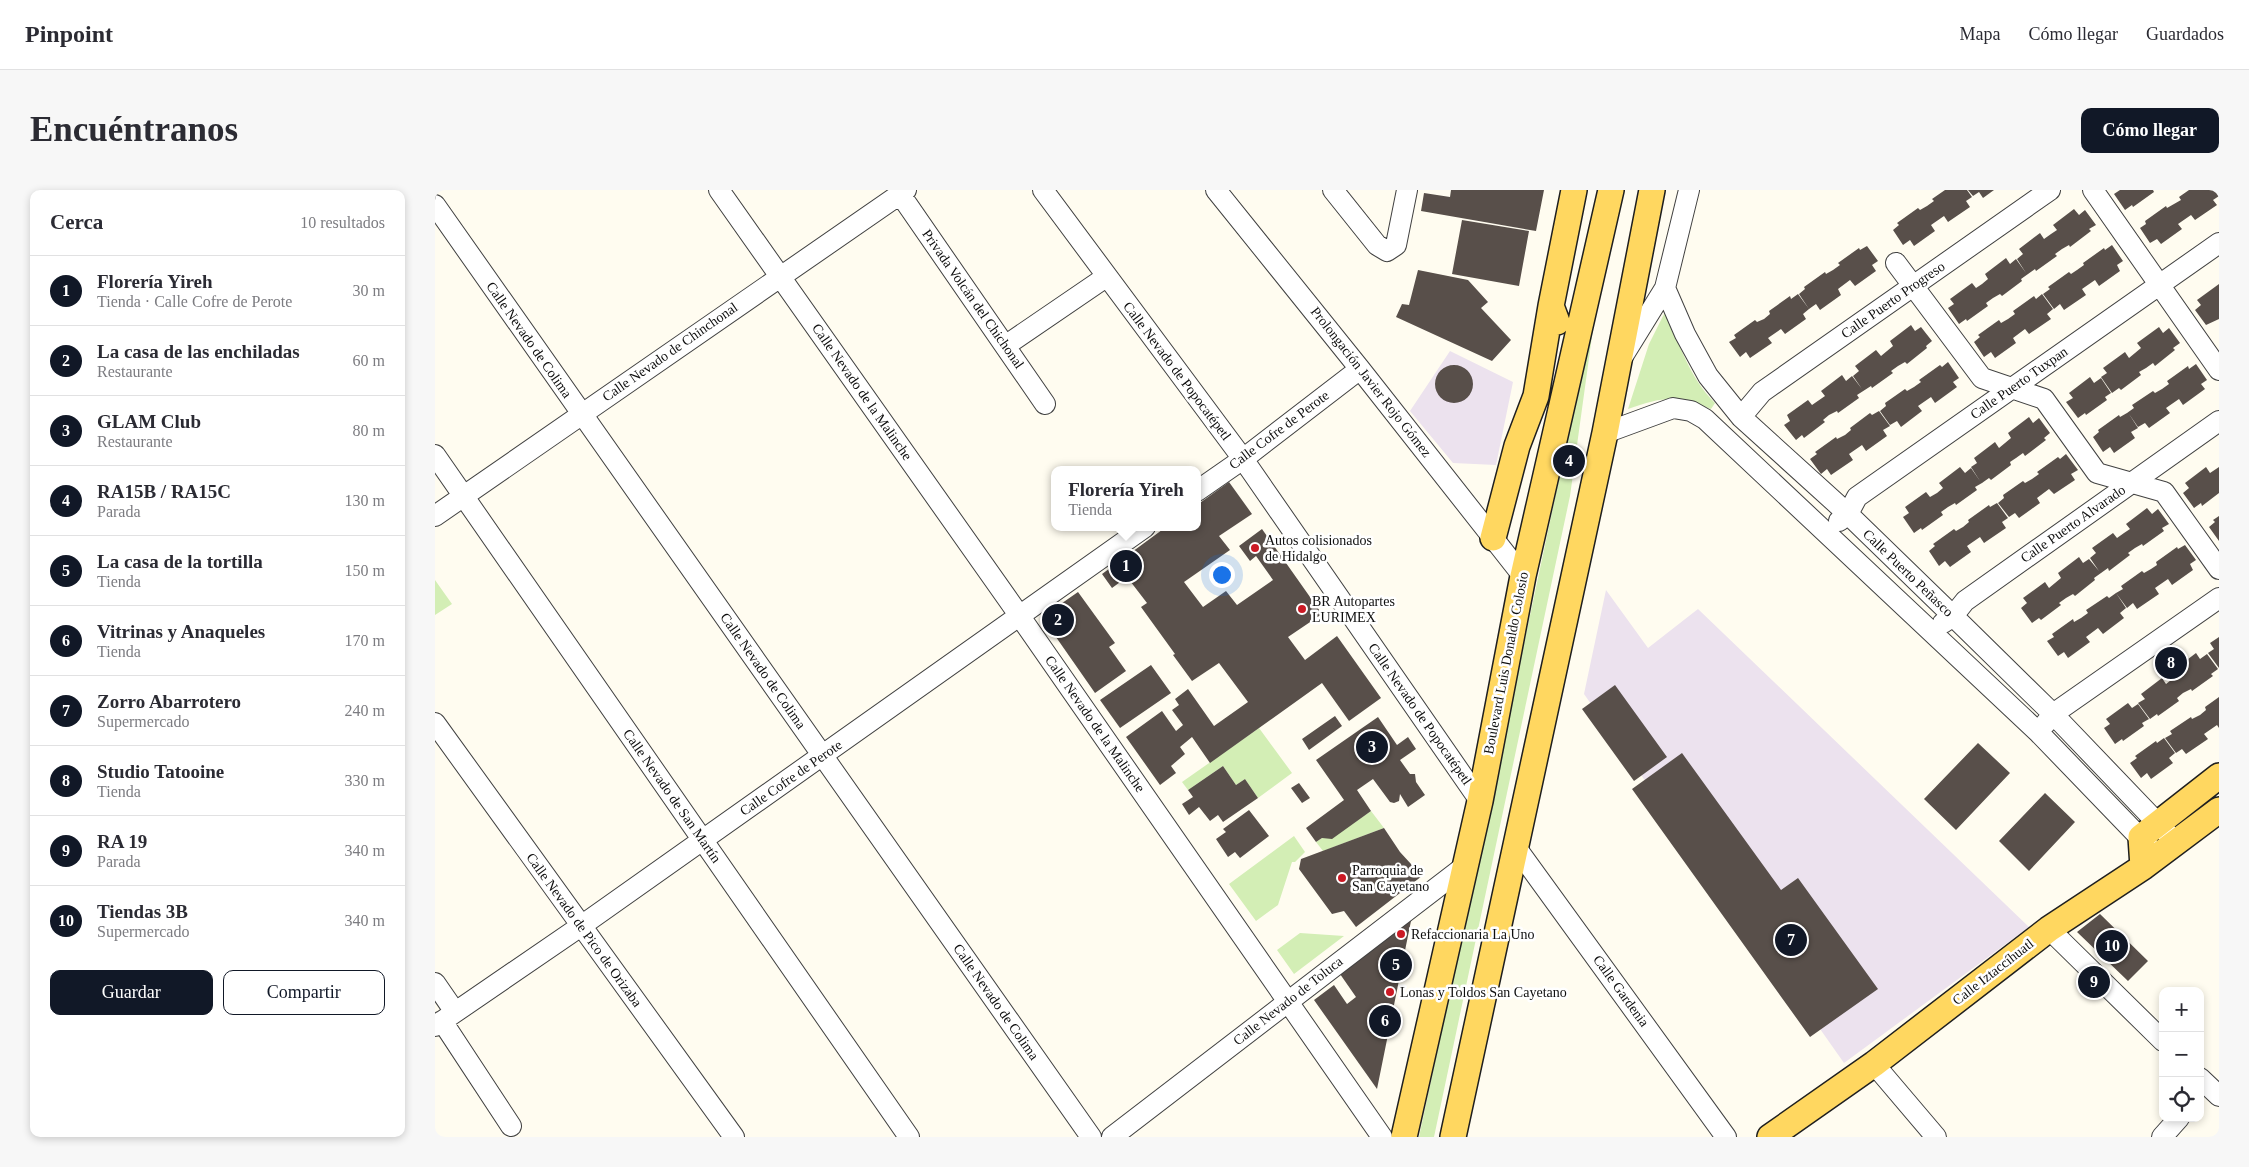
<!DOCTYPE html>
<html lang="es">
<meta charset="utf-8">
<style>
body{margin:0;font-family:"Times New Roman",serif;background:#f7f7f7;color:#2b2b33}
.controls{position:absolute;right:15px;bottom:15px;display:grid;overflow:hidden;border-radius:10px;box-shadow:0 2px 8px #0003}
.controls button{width:45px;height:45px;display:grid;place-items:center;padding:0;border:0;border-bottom:1px solid #e1e1e2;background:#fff;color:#2b2b33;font:25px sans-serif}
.you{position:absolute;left:786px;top:384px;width:18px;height:18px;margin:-12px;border:4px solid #fff;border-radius:50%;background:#1a73e8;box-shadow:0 0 0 8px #1a73e833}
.badge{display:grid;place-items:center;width:32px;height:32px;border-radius:50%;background:#111827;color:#fff;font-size:16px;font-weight:700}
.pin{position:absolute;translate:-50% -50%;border:2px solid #fff;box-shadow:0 1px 5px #0006}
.popup{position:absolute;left:616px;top:276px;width:150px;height:65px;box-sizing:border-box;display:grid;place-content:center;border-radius:10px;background:#fff;filter:drop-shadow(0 1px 4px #0005);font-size:16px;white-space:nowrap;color:#7c7c81}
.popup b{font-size:19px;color:#2b2b33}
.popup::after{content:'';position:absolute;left:50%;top:100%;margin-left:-10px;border:10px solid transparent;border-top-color:#fff}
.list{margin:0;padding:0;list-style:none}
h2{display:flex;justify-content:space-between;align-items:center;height:65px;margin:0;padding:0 20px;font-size:21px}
h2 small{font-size:16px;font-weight:400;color:#7c7c81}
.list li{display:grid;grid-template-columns:32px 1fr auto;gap:15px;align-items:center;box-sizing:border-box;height:70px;padding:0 20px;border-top:1px solid #e1e1e2}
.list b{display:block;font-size:19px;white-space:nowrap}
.list p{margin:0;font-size:16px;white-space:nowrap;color:#7c7c81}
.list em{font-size:16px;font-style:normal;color:#7c7c81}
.actions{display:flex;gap:10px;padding:15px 20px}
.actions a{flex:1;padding:11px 0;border:1px solid #111827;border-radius:10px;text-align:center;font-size:18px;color:#111827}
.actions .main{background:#111827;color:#fff}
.icon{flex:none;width:28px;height:28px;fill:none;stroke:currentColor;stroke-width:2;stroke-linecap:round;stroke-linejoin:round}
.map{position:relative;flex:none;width:1784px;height:947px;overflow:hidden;border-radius:10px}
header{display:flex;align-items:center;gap:30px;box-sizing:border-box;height:70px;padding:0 25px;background:#fff;border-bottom:1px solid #e1e1e2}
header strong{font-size:24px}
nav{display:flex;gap:28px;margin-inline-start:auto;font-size:18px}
.intro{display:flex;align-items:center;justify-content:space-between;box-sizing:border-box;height:120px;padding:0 30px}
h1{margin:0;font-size:35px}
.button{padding:12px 22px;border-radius:10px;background:#111827;color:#fff;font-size:18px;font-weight:700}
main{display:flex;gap:30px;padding:0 30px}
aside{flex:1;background:#fff;border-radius:10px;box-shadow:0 2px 8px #0003}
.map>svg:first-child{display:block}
.industrial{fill:#ece2ee}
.green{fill:#d3eeb5}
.building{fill:#584f4a}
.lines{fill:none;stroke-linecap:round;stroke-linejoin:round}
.minor-casing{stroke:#414141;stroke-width:22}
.major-casing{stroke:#1f1f1f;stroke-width:28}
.minor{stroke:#fff;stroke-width:20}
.major{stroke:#ffd760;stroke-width:25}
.poi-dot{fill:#cb1924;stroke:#fff;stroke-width:2}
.labels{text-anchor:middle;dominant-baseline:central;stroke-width:5;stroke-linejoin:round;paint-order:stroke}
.street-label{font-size:14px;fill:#0e0e0e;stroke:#fff}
.poi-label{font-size:14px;fill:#0e0e0e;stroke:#fff;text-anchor:start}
</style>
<header>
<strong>Pinpoint</strong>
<nav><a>Mapa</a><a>Cómo llegar</a><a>Guardados</a></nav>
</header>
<div class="intro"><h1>Encuéntranos</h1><a class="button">Cómo llegar</a></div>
<main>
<aside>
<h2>Cerca<small>10 resultados</small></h2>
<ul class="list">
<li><span class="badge">1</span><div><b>Florería Yireh</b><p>Tienda · Calle Cofre de Perote</p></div><em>30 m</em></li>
<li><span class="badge">2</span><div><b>La casa de las enchiladas</b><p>Restaurante</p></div><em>60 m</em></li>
<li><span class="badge">3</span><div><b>GLAM Club</b><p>Restaurante</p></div><em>80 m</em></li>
<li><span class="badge">4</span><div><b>RA15B / RA15C</b><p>Parada</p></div><em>130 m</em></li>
<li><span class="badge">5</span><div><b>La casa de la tortilla</b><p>Tienda</p></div><em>150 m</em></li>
<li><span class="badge">6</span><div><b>Vitrinas y Anaqueles</b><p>Tienda</p></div><em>170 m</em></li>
<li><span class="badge">7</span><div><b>Zorro Abarrotero</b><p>Supermercado</p></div><em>240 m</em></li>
<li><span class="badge">8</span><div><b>Studio Tatooine</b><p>Tienda</p></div><em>330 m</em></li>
<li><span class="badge">9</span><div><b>RA 19</b><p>Parada</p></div><em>340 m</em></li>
<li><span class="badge">10</span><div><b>Tiendas 3B</b><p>Supermercado</p></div><em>340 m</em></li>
</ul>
<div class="actions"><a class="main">Guardar</a><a>Compartir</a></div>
</aside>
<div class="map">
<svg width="1784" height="947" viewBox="0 0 1784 947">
<rect width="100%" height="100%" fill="#fffcf0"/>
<path class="industrial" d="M1015 161 1078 192 1061 275 1018 273 975 221Z
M1171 400 1213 458 1263 419 1594 737 1409 873 1149 504Z"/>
<path class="green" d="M1231 120C1244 154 1254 187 1280 213L1276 219C1239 206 1230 206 1193 219L1214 154Z
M1156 139H1158L1135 306 999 947H984Z
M0 390 17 414 0 425Z
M824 538 857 583 823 608 810 589 801 595 788 576 753 600 747 592Z
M936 621 949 638 888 661 881 652 887 648H897Z
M859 646 870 662 860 672H857L843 715 821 731 794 694Z
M865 743 909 746 859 784 842 760Z"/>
<path class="building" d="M1016 0H1109L1101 41 986 21 989 3 1015 7Z
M1510 0H1532L1537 7 1531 11 1535 17 1513 32 1509 26 1496 35 1500 41 1479 56 1475 50 1468 55 1458 40 1464 35 1462 33 1483 18 1485 20 1492 16 1499 11 1497 9Z
M1533 0H1559L1548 8 1544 2 1538 6Z
M1685 0H1718L1719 2 1698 17 1697 15 1690 20 1679 4Z
M1754 0H1784V6L1778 10 1782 15 1760 30 1756 25 1743 34 1747 39 1726 54 1722 49 1715 53 1705 38 1711 34 1710 31 1731 16 1732 18 1746 10 1744 7Z
M1639 19 1644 25 1650 20 1661 35 1654 39 1656 41 1635 57 1634 55 1627 59 1620 64 1622 66 1601 81 1600 79 1586 89 1587 91 1567 106 1565 104 1558 108 1551 113 1553 116 1532 131 1531 129 1524 134 1513 118 1519 114 1515 109 1537 93 1541 98 1547 94 1553 89 1550 84 1571 68 1575 74 1581 69 1591 83 1582 69 1588 64 1584 59 1605 43 1609 49 1616 44 1622 40 1618 35Z
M1027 30 1094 41 1084 96 1017 84Z
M1677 55 1688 71 1682 75 1685 81 1664 96 1660 90 1647 99 1651 105 1629 120 1625 114 1619 119 1608 104 1615 99 1613 97 1634 82 1636 84 1642 80 1649 75 1648 73 1669 58 1670 60Z
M1432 56 1443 71 1437 75 1441 81 1420 96 1415 90 1403 99 1406 105 1385 120 1381 114 1374 119 1364 104 1370 99 1369 97 1390 82 1391 84 1398 80 1405 75 1403 73 1424 58 1425 60Z
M983 80 1033 90 1053 112 1046 118 1076 150 1057 171 961 127 967 114 974 115Z
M1784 94V129L1771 135 1760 120 1766 115 1762 110Z
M1363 104 1374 119 1368 124 1371 129 1350 144 1346 139 1333 148 1337 153 1315 168 1311 162 1305 167 1294 152 1301 148 1299 145 1320 130 1322 132 1329 129 1335 124 1334 121 1355 106 1356 109Z
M1607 104 1618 119 1612 124 1616 129 1594 144 1590 139 1578 148 1581 153 1560 168 1556 162 1549 167 1539 152 1545 147 1543 145 1564 130 1566 133 1573 129 1580 124 1578 121 1599 106 1601 109Z
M1476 135 1480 141 1486 137 1497 151 1491 156 1492 158 1472 174 1470 172 1463 176 1456 181 1458 183 1437 198 1436 196 1422 205 1424 208 1403 223 1402 221 1394 225 1388 230 1390 232 1369 248 1367 245 1361 250 1349 235 1355 231 1352 225 1373 210 1377 215 1390 206 1386 201 1407 185 1411 191 1417 186 1427 199 1418 186 1424 181 1420 176 1441 160 1446 166 1458 156 1455 151Z
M1724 137 1728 143 1734 138 1745 153 1738 158 1740 160 1720 176 1718 173 1711 178 1704 182 1706 185 1686 200 1684 198 1677 203 1666 187 1672 183 1668 178 1690 162 1694 168 1706 158 1702 153Z
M1513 172 1524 188 1518 192 1522 197 1500 213 1496 207 1483 216 1487 221 1466 237 1462 231 1455 235 1445 221 1451 216 1450 213 1470 199 1472 201 1479 197 1486 192 1484 190 1505 175 1507 177Z
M1761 174 1772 190 1766 194 1770 199 1748 215 1744 209 1731 218 1735 223 1714 238 1710 233 1703 237 1694 224 1703 238 1696 242 1700 248 1679 263 1675 257 1668 262 1658 247 1664 242 1663 240 1684 225 1685 227 1692 223 1699 218 1697 215 1718 201 1720 203 1727 199 1734 194 1732 191 1753 176 1754 179Z
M1000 194a19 19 0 1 1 38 0a19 19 0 1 1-38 0Z
M1655 187 1659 193 1666 188 1676 203 1670 207 1672 210 1651 225 1650 223 1643 228 1631 212 1638 208 1634 203Z
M1444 221 1455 236 1448 240 1452 246 1431 261 1427 255 1414 264 1418 270 1396 285 1392 279 1386 284 1375 269 1382 264 1380 262 1401 247 1402 249 1410 245 1416 240 1415 238 1435 223 1437 225Z
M1594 227 1598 233 1604 228 1615 243 1609 248 1611 250 1590 266 1588 263 1581 268 1575 272 1576 275 1556 290 1554 288 1547 293 1540 297 1542 300 1521 315 1520 313 1513 317 1506 322 1508 325 1487 340 1486 338 1479 343 1468 327 1474 323 1470 317 1491 302 1495 307 1502 303 1508 298 1504 293 1525 277 1530 283 1536 278 1545 291 1536 277 1542 273 1539 268 1560 252 1564 258 1576 248 1573 243Z
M1631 264 1643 280 1636 284 1640 290 1619 304 1614 299 1602 308 1605 313 1584 328 1580 323 1574 327 1563 313 1569 308 1568 305 1588 291 1590 293 1597 289 1604 284 1602 282 1623 267 1625 269Z
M1771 277 1775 283 1784 277V303L1767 316 1766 313 1759 318 1748 303 1754 298 1750 293Z
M794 292 817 324 784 346 795 360 749 392 768 417 791 401 802 415 838 390 821 366 815 371 804 356 827 339 887 424 853 447 870 470 902 446 946 508 914 531 887 493 775 573 757 547 745 557 750 564 736 576 741 583 725 595 691 547 727 521 741 541 748 535 737 520 744 515 740 509 753 499 779 536 813 512 784 473 757 491 738 465 740 464 706 417 712 413 692 387 677 398 667 384 731 337H762V315Z
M1562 313 1573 328 1567 332 1571 338 1549 353 1545 347 1532 356 1536 362 1515 377 1510 371 1504 376 1494 361 1500 356 1498 354 1519 339 1521 341 1528 337 1534 332 1533 330 1554 315 1555 317Z
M1712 318 1717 324 1723 319 1734 334 1727 338 1729 341 1708 356 1707 354 1700 358 1693 363 1695 365 1674 381 1673 378 1659 388 1660 390 1640 406 1638 404 1631 408 1624 413 1626 415 1606 430 1604 428 1597 433 1586 418 1592 413 1588 408 1610 392 1614 398 1626 388 1623 383 1644 367 1648 373 1654 369 1664 381 1655 368 1661 363 1657 358 1678 343 1682 348 1689 343 1695 339 1691 334Z
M1784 326V351L1774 337 1780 332 1778 330Z
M1750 355 1761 370 1755 374 1758 380 1737 395 1733 389 1720 398 1724 404 1702 419 1698 413 1692 418 1681 403 1688 399 1686 396 1707 381 1709 383 1716 379 1722 375 1721 372 1742 357 1743 359Z
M643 402 680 453 674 457 691 481 660 503 607 427Z
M1681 403 1691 418 1685 423 1689 428 1668 444 1663 438 1651 447 1655 452 1633 468 1629 462 1623 466 1612 451 1619 447 1617 444 1638 429 1639 432 1646 428 1653 423 1651 420 1672 406 1674 408Z
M1784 447V478L1773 463 1779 459 1775 453Z
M1761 463 1765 469 1772 464 1783 479 1776 484 1778 486 1757 501 1756 499 1748 503 1742 508 1744 511 1723 526 1722 524 1715 529 1703 513 1710 509 1706 504 1727 488 1731 494 1744 484 1740 479Z
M716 475 736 503 685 538 665 510Z
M1180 495 1232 567 1199 591 1147 519Z
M1784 507V538L1782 535 1769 544 1773 549 1751 564 1747 559 1741 563 1730 548 1737 544 1735 541 1756 527 1757 529 1765 525 1771 520 1770 517Z
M1693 513 1697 518 1703 514 1714 529 1707 533 1709 536 1688 551 1687 549 1680 554 1669 538 1675 534 1671 529Z
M900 526 907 536 874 560 867 549Z
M943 527 962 555 973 547 981 559 965 570 975 584H980L981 592 990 605 973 617 965 604 964 611 959 613 955 612 938 589 922 600 936 621 897 649 887 648 881 652 871 638 909 610 881 570Z
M1729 548 1740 563 1734 568 1738 573 1716 589 1712 583 1706 588 1695 573 1702 568 1700 566 1721 551 1722 553Z
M1543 553 1575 583 1521 640 1489 609Z
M1247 563 1346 700 1363 688 1443 799 1375 847 1197 599Z
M788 576 801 595 810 589 823 608 788 632 783 625 775 631 764 617 754 625 747 614 758 607 753 600Z
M864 593 875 608 867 613 856 598Z
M1610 603 1640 632 1594 681 1564 651Z
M814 620 834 646 805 668 800 662 793 667 781 649 791 642 788 639Z
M949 638 965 662 987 686 921 737 909 721 897 724 864 679 866 669Z
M1665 724 1713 771 1693 791 1642 742Z
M977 726 942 899 879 810 899 795 912 814 921 807 905 784Z"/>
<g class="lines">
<defs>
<path id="minor" d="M284 0 584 425 947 947
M608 0 808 269 1045 611
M781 0 925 179 1088 386
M898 0 942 55 952 61 961 55 972 0
M1658 0 1784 180
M465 4 610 214
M0 15 656 947
M1461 73 1547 188 1609 209 1662 283 1729 302 1784 379
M1230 98 1250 144 1273 186 1306 227 1413 324 1518 426 1618 524 1732 643
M570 156 671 87
M1188 166 1230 98 1254 0
M1306 227 1327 202 1615 0
M1170 243 1238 218 1256 221 1270 229 1604 543 1715 658
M0 265 474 947
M762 301 808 269 925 179
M0 326 471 0
M1404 331 1413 324 1422 307 1784 53
M1508 433 1518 426 1530 411 1784 231
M0 533 299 947
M1610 534 1618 524 1784 408
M1080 656 1291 947
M1614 739 1728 851
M0 793 20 822
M7 831 76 936
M0 836 146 736 710 337
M1439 874 1501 947
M1765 888 1784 906
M677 947 1030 676
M1727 947 1744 928"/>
<path id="major" d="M1122 132 1116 116 1139 0
M1058 348 1082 256 1101 206 1116 116
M1708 677 1706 647 1784 586
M969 947 1045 611 1088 386 1176 0
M1018 947 1170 243 1217 0
M1335 947 1439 874 1614 739 1708 677 1784 620"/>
</defs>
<use href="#minor" class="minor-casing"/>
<use href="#major" class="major-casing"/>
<use href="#minor" class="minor"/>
<use href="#major" class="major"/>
</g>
<g class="poi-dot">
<circle cx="820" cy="358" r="5"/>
<circle cx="867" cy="419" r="5"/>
<circle cx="907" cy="688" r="5"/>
<circle cx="966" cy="744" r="5"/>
<circle cx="955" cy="802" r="5"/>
</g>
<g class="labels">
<g class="street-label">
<text transform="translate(538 109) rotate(55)">Privada Volcán del Chichonal</text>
<text transform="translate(1458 110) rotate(-35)">Calle Puerto Progreso</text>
<text transform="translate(94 150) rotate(55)">Calle Nevado de Colima</text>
<text transform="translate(235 162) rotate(-35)">Calle Nevado de Chinchonal</text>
<text transform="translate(742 181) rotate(53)">Calle Nevado de Popocatépetl</text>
<text transform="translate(936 192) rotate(52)">Prolongación Javier Rojo Gómez</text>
<text transform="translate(1584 193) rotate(-35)">Calle Puerto Tuxpan</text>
<text transform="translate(427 202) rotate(55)">Calle Nevado de la Malinche</text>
<text transform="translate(844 240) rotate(-37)">Calle Cofre de Perote</text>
<text transform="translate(1638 334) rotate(-35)">Calle Puerto Alvarado</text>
<text transform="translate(1473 383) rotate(44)">Calle Puerto Peñasco</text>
<text transform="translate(1071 473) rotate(-79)">Boulevard Luis Donaldo Colosio</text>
<text transform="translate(328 481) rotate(55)">Calle Nevado de Colima</text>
<text transform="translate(985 524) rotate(55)">Calle Nevado de Popocatépetl</text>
<text transform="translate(660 534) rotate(55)">Calle Nevado de la Malinche</text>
<text transform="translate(356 588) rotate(-35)">Calle Cofre de Perote</text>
<text transform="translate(237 606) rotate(55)">Calle Nevado de San Martín</text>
<text transform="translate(149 740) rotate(54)">Calle Nevado de Pico de Orizaba</text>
<text transform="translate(1558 782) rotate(-38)">Calle Iztaccíhuatl</text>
<text transform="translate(1186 801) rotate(54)">Calle Gardenia</text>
<text transform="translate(853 811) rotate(-38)">Calle Nevado de Toluca</text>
<text transform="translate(561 812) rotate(55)">Calle Nevado de Colima</text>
</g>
<g class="poi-label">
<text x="830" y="350">Autos colisionados<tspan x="830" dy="16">de Hidalgo</tspan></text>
<text x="877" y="411">BR Autopartes<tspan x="877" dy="16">LURIMEX</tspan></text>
<text x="917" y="680">Parroquia de<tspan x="917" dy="16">San Cayetano</tspan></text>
<text x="976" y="744">Refaccionaria La Uno</text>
<text x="965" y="802">Lonas y Toldos San Cayetano</text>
</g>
</g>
</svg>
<div class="controls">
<button>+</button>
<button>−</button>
<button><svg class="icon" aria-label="locate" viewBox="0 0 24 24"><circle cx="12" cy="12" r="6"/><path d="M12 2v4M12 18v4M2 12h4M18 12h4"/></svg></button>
</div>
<div class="you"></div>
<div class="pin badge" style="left:691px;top:376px">1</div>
<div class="popup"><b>Florería Yireh</b>Tienda</div>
<div class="pin badge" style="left:623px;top:430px">2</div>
<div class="pin badge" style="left:937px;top:557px">3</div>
<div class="pin badge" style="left:1134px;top:271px">4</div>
<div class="pin badge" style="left:961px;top:775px">5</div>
<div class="pin badge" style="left:950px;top:831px">6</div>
<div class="pin badge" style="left:1356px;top:750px">7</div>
<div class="pin badge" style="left:1736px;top:473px">8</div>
<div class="pin badge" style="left:1659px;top:792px">9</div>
<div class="pin badge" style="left:1677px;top:756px">10</div>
</div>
</main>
